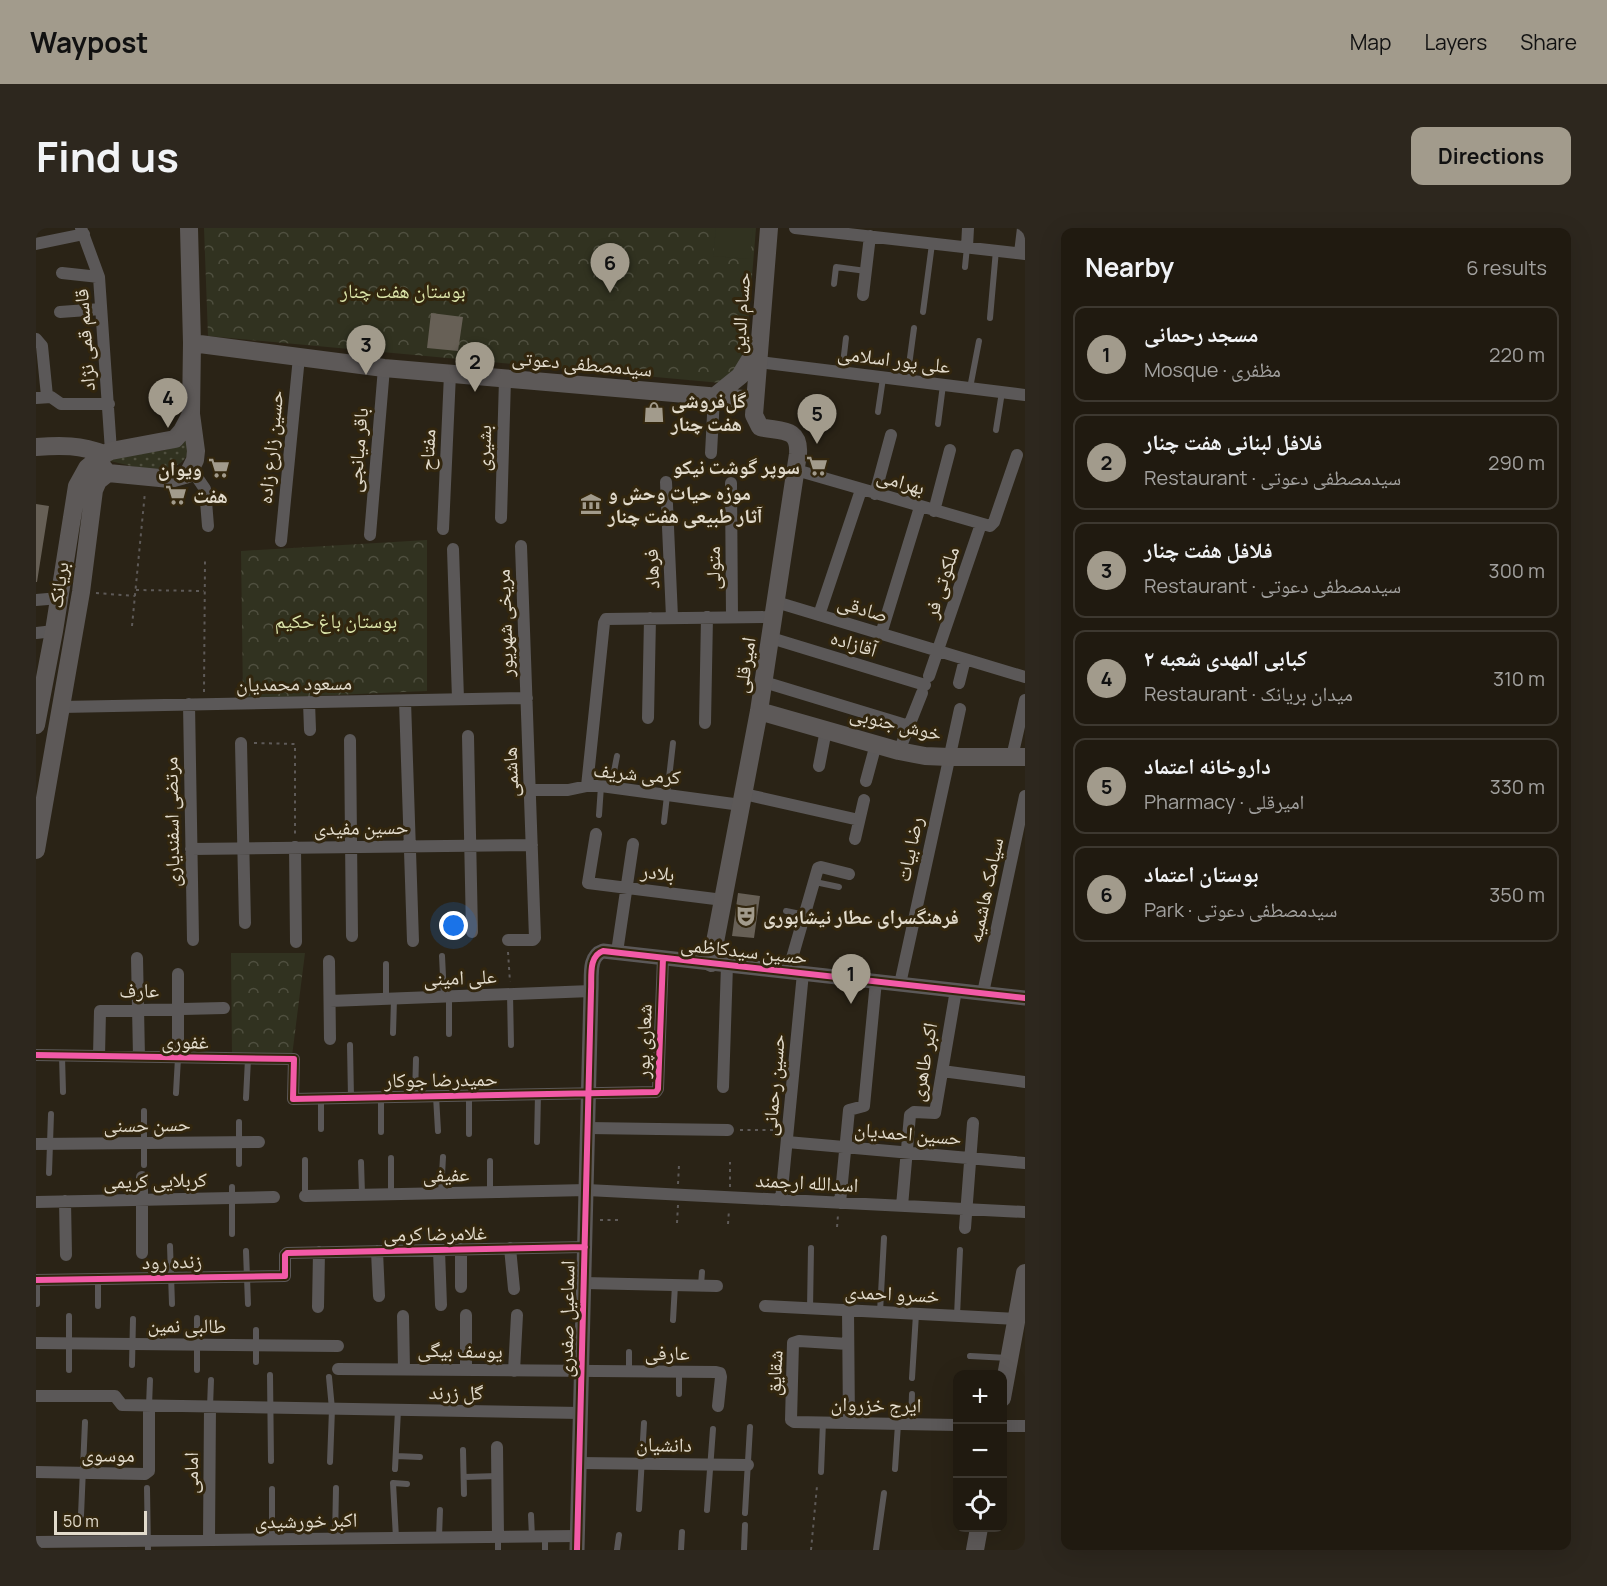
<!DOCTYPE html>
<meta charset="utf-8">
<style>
body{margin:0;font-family:Manrope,"Noto Naskh Arabic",sans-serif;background:#2d271e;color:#f1f3f6}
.controls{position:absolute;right:18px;bottom:18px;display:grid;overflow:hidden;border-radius:12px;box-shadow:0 6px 24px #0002}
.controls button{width:54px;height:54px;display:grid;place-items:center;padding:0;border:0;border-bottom:2px solid #3d3830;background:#201a10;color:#f1f3f6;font:30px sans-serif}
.scale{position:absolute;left:18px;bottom:15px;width:93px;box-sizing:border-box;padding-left:6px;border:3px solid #e2dbcc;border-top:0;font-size:16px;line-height:21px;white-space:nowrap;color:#e2dbcc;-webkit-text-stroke:4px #32260e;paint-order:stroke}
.you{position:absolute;left:418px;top:698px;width:21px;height:21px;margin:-15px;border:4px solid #fff;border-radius:50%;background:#1a73e8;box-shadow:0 0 0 9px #1a73e833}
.badge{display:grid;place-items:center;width:39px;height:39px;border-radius:50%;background:#a29b8c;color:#111;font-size:20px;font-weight:700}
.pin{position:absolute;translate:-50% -50px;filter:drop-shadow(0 2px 3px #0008)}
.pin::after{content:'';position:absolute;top:32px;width:21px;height:18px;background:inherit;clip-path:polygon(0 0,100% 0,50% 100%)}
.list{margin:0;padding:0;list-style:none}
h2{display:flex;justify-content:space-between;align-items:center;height:78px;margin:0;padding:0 24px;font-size:26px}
h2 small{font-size:20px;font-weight:400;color:#a2a19f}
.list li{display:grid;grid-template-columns:39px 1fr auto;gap:18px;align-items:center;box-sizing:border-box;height:96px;margin:0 12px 12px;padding:0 12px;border:2px solid #3d3830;border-radius:12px}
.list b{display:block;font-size:22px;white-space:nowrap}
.list p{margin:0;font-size:20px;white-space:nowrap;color:#a2a19f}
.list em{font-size:20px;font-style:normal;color:#a2a19f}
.icon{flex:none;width:33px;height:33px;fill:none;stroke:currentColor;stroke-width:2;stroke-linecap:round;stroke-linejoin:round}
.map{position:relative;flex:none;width:989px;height:1322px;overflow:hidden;border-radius:12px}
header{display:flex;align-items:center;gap:36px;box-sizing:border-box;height:84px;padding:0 30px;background:#a29b8c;color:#111}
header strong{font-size:28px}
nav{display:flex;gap:33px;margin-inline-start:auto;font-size:21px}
.intro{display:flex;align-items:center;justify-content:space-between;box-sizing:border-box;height:144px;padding:0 36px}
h1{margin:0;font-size:42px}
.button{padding:15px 27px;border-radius:12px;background:#a29b8c;color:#111;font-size:21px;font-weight:700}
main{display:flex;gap:36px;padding:0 36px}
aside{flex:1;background:#201a10;border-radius:12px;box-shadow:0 6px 24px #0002}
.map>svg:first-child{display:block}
.grass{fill:url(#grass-dots)}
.park{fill:url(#park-crowns)}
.garden{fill:#313220}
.building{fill:#676056}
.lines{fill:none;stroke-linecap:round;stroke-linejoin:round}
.path{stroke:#5e5a58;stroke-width:2;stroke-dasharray:3 4.5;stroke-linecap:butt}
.service{stroke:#5b5858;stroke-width:6}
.minor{stroke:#5b5858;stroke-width:12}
.tertiary{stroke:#5b5858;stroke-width:15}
.secondary{stroke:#5d5958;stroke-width:18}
.cycleway-casing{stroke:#32260e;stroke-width:10}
.cycleway{stroke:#f35aa7;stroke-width:6}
.labels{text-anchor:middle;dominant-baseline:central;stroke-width:6;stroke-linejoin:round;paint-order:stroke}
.park-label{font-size:20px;fill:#dbe4a9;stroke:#32260e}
.street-label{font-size:20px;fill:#e2dbcc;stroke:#32260e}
.poi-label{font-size:20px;font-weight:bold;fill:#e2dbcc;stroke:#32260e;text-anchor:start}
</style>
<header>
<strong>Waypost</strong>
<nav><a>Map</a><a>Layers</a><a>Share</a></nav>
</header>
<div class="intro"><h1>Find us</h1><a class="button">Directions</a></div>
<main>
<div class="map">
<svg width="989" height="1322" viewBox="0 0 989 1322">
<defs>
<pattern id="grass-dots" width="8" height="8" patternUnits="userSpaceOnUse" patternTransform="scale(1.5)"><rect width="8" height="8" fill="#313220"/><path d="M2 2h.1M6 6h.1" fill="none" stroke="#4f4f3f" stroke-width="1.8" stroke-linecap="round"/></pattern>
<pattern id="park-crowns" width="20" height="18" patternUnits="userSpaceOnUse" patternTransform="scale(1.5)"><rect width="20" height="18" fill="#313220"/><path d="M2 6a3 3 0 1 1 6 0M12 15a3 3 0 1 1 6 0" fill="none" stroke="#4f4f3f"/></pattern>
</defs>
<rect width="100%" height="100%" fill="#2a2316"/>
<path class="grass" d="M152 203C152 209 154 217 152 223 146 252 94 238 74 233L75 226 125 223 137 220Z"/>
<path class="park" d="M168 0H720L707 157 172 108Z
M391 312V463L207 471 205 323Z
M195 725H269L256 828 196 826Z"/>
<path class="garden" d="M680 0H717L714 31 677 28Z"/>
<path class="building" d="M395 85 427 89 422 123 391 120Z
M0 276 13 278 1 354H0Z
M702 665 724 668 718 710 696 708Z"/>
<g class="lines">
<path class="path" d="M100 362 168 363
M60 365 99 368
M96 398 109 264
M168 464 169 332
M218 515 259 516V608
M472 724 474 754
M704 902H740
M642 956 643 937
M694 959V934
M564 992H582
M641 995 642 977
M692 996 693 982
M801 999 802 987
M775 1322 781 1258"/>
<path class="service" d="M929 39 931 19
M798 56 800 39 830 43
M887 84 896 16
M954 90 960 22
M806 144 810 110
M871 152 878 100
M934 160 943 113
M842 184 847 150
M902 196 907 157
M960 202 966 164
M575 559 581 528
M563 587 565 558
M628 594 637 515
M779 654 803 659
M750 683 769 687
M406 728 408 769
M350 736V771
M474 766 475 817
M357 805 358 771
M413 806V769
M314 817 315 870
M26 828 27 864
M140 865 142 830
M379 868 380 831
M400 868 402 903
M345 869V904
M210 870 212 831
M108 883V937
M285 901V870
M433 906V868
M501 914 502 866
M325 934 326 966
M203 936V894
M13 945 15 886
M196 959V1006
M454 964V933
M405 965 407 929
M355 966V930
M269 968V932
M134 1018 136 1076
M210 1023 212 1076
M1 1053V1076
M665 1057 666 1044
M62 1078V1051
M774 1081 775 1020
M844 1084 848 1010
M921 1088 924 1022
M161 1090V1142
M637 1092 639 1057
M220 1102V1134
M934 1128 972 1130
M96 1137 97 1091
M33 1142V1088
M593 1144V1124
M234 1147 235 1233
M293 1149 296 1181 294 1234
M876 1150 880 1086
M643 1166V1144
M113 1178 114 1152
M174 1179 175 1152
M875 1196 876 1166
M427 1222 428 1266
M360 1228 384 1229
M359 1241 362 1182
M859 1241 862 1196
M785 1244 787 1194
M428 1249 462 1248
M111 1260 112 1322
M603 1281 608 1195
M671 1282 677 1201
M709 1285 714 1199
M45 1287 49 1194
M495 1287 496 1309
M403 1309 404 1282
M360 1310 357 1255 371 1256
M236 1311V1261
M299 1311 300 1260
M462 1322V1309
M509 1322V1309
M581 1322 583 1307
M645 1322 646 1304
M708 1322 709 1297
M840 1322 848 1265"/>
<path class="minor" d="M45 0 63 49 75 223
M759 0 989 26
M0 16 48 6
M931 19 932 0
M984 25 987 0
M26 45 63 49
M827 67 834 8
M24 84 65 81
M0 111 6 118 11 168
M723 134 989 167
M0 170 15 169 25 176H73
M675 225 678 169
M156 242 169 261 172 298
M760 242 954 298 958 294 981 227
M630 254 636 389
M695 255 696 389
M839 266 855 207
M898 283 914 222
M465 290 469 151
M407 301 414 146
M334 307 348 140
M245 313 263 129
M417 321 422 471
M0 372 23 370
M740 374 989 449
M783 387 825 262
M0 405 18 403
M845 406 884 279
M735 410 889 457
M893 448 945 296
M728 454 873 498
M923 455 929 431
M369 473 377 713
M273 474 274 502
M153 476 157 712
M25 479 491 470
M612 490 614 390
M669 495 671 389
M432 508 436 704
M314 512 316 708
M205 515 209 695
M863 523 886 465
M976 529 989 472
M783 538 790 502
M830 553 840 516
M551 558 568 395 570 391 738 389
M494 562H532L551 558H565L705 577
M708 566 823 592
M560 606 552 655 687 672
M819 611 828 572
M259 619 260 714
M155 621 496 617
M472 712H497L499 710 485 318
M581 724 597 616
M101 730 103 829
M293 733 294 811
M752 744 782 640 785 639 813 646
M864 756 924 481
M947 765 989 568
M294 773 555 763
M0 827 258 831 257 871 620 864 622 861 627 730
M63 828 64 783 188 780
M142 830V746
M906 843 989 854
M687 859 691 737
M552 900 692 902
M751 914 989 935
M0 916 223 914
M269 968 551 962 989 984
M745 972 767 745
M29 973 30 1027
M0 974 238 969
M804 975 813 882 828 878 840 753
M866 978 874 887 878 884 899 885 920 762
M929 1000 937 895
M474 1020 478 1061
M425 1021V1059
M403 1022 405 1077
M341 1023 343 1068
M106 1025V949
M0 1052 249 1048V1027L251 1025 549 1019
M548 1055 681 1058
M729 1078 981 1091
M282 1079 283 1024
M812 1083 813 1195
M430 1087V1142
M367 1088 368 1141
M0 1115 302 1118
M812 1116 763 1113 757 1115 755 1192 758 1194 921 1197
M302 1141 680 1144 684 1145 685 1149 682 1178
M478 1143 481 1087
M0 1168H79L86 1177 544 1185
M966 1198H989
M461 1219 462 1309
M543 1235 712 1237
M0 1244 109 1246 113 1243V1178
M173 1312 174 1179
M0 1314 541 1308"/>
<path class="tertiary" d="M541 1322 555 763C556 749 552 728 567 723L989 770"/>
<path class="secondary" d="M153 0 156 115 155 186 160 223 159 232 152 246 134 251 72 245 66 238 65 232 68 226 75 223 139 211 146 203 155 186
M156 115 348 140 719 172
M678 169 704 148 721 120
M0 219C25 217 45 217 68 226
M723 483 863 523 889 528 913 529H989
M0 497 18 403 41 258 51 240 68 226
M0 622 45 364 58 262 62 253 72 245
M675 735 723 483 762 226C764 198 743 204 724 199L718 187 733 0
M966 1170 989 1045
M939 1322 943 1300"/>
<defs>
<path id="cycleway" d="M0 827 258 831 257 871 620 864 622 861 627 730
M0 1052 249 1048V1027L251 1025 549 1019
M541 1322 555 763C556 749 552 728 567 723L989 770"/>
</defs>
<use href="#cycleway" class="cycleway-casing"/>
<use href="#cycleway" class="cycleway"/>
</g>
<defs>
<symbol id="shop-bare" viewBox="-9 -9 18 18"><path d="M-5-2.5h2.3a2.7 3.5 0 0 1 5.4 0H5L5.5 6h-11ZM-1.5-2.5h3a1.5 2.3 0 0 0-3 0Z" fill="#a29b8c" stroke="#32260e" stroke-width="2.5" paint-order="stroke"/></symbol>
<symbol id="supermarket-bare" viewBox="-9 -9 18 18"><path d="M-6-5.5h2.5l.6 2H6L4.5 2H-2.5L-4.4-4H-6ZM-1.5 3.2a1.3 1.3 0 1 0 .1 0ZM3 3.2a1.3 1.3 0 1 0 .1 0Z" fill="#a29b8c" stroke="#32260e" stroke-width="2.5" paint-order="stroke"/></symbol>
<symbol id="museum-bare" viewBox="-9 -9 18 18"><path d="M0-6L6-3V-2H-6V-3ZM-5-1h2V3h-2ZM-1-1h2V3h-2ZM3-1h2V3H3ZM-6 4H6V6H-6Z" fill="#a29b8c" stroke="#32260e" stroke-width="2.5" paint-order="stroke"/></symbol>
<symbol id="theatre-bare" viewBox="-9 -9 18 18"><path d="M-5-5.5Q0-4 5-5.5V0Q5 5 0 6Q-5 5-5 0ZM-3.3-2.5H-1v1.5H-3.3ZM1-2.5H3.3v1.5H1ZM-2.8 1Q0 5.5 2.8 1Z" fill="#a29b8c" stroke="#32260e" stroke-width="2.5" paint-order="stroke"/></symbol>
</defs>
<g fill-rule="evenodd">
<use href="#shop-bare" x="603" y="169" width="30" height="30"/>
<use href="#supermarket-bare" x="766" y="223" width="30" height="30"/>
<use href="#supermarket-bare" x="168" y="225" width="30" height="30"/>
<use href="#supermarket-bare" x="125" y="252" width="30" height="30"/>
<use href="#museum-bare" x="540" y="261" width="30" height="30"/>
<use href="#theatre-bare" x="695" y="673" width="30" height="30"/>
</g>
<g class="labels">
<g class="park-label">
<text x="367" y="62">بوستان هفت چنار</text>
<text x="300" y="392">بوستان باغ حکیم</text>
</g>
<g class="street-label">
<text transform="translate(704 85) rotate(-86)">حسام الدین</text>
<text transform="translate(48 112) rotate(-94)">قاسم قمی نژاد</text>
<text transform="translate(858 131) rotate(7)">علی پور اسلامی</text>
<text transform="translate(546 135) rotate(5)">سیدمصطفی دعوتی</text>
<text transform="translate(234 219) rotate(-84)">حسین زارع زاده</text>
<text transform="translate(447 220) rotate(-88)">بشیری</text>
<text transform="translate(321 222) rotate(-85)">باقر میانجی</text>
<text transform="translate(391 222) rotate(-87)">مفتاح</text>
<text transform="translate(865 253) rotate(16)">بهرامی</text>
<text transform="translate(676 340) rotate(-90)">متولی</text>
<text transform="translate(615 341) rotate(-93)">فرهاد</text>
<text transform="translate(905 354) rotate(-72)">ملکوتی فر</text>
<text transform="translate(22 357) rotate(-82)">بریانک</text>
<text transform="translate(827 380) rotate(17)">صادقی</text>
<text transform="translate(468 395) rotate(-92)">مریخی شهریور</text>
<text transform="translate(818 415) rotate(17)">آقازاده</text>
<text transform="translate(708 437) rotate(-81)">امیرقلی</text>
<text transform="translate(258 455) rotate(-1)">مسعود محمدیان</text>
<text transform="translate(860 495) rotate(13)">خوش جنوبی</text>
<text transform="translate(474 544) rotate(-92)">هاشمی</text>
<text transform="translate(601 545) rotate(5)">کرمی شریف</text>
<text transform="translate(135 594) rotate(-91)">مرتضی اسفندیاری</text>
<text transform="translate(325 599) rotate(-1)">حسین مفیدی</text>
<text transform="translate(873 621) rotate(-78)">رضا بیات</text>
<text transform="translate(622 644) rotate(7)">بلادر</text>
<text transform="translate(949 662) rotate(-78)">سیامک هاشمیه</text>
<text transform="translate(708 722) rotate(6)">حسین سیدکاظمی</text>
<text transform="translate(424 749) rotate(-2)">علی امینی</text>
<text transform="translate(103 762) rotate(-1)">عارف</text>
<text transform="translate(149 813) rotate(1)">غفوری</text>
<text transform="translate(607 813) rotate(-88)">شعاری پور</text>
<text transform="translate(887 834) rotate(-80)">اکبر طاهری</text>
<text transform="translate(405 851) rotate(-1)">حمیدرضا جوکار</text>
<text transform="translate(737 857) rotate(-85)">حسین رحمانی</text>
<text transform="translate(111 896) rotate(-1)">حسن حسنی</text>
<text transform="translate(872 905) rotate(5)">حسین احمدیان</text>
<text transform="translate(410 946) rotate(-1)">عفیفی</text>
<text transform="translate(119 952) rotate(-1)">کربلایی کریمی</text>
<text transform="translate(771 954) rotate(3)">اسدالله ارجمند</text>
<text transform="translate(399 1005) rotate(-1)">غلامرضا کرمی</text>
<text transform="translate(136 1033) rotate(-1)">زنده رود</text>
<text transform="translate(856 1065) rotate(3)">خسرو احمدی</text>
<text transform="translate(530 1091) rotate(-89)">اسماعیل صفدری</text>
<text transform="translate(151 1097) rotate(1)">طالبی نمین</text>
<text transform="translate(424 1122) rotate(1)">یوسف بیگی</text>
<text x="631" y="1124">عارفی</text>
<text transform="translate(738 1145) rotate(-87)">شقایق</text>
<text transform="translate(420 1164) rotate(1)">گل زرند</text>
<text transform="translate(840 1176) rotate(1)">ایرج خزروان</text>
<text transform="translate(628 1216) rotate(1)">دانشیان</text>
<text transform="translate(72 1226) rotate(1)">موسوی</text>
<text transform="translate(154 1245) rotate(-90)">امامی</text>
<text transform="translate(270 1292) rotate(-1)">اکبر خورشیدی</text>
</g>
<g class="poi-label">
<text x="635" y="172">گل‌فروشی<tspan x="635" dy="23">هفت چنار</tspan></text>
<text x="764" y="238" text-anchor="end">سوپر گوشت نیکو</text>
<text x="166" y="240" text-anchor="end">ویوان</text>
<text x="572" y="264">موزه حیات وحش و<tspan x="572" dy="23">آثار طبیعی هفت چنار</tspan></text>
<text x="157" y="267">هفت</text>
<text x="727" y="688">فرهنگسرای عطار نیشابوری</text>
</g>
</g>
</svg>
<div class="controls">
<button>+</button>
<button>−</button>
<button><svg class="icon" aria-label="locate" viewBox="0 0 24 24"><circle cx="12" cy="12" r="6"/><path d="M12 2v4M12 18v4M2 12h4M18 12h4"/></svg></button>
</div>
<div class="scale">50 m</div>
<div class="you"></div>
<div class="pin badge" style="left:815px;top:776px">1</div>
<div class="pin badge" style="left:439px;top:164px">2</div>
<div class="pin badge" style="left:330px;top:147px">3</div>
<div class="pin badge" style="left:132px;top:200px">4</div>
<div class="pin badge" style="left:781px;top:216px">5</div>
<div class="pin badge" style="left:574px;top:65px">6</div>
</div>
<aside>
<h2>Nearby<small>6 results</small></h2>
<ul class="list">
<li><span class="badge">1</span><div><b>مسجد رحمانی</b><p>Mosque · مظفری</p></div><em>220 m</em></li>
<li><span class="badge">2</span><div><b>فلافل لبنانی هفت چنار</b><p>Restaurant · سیدمصطفی دعوتی</p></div><em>290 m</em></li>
<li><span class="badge">3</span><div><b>فلافل هفت چنار</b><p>Restaurant · سیدمصطفی دعوتی</p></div><em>300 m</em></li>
<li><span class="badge">4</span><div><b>کبابی المهدی شعبه ۲</b><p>Restaurant · میدان بریانک</p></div><em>310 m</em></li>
<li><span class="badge">5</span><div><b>داروخانه اعتماد</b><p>Pharmacy · امیرقلی</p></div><em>330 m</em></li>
<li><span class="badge">6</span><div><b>بوستان اعتماد</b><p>Park · سیدمصطفی دعوتی</p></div><em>350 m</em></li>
</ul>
</aside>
</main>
